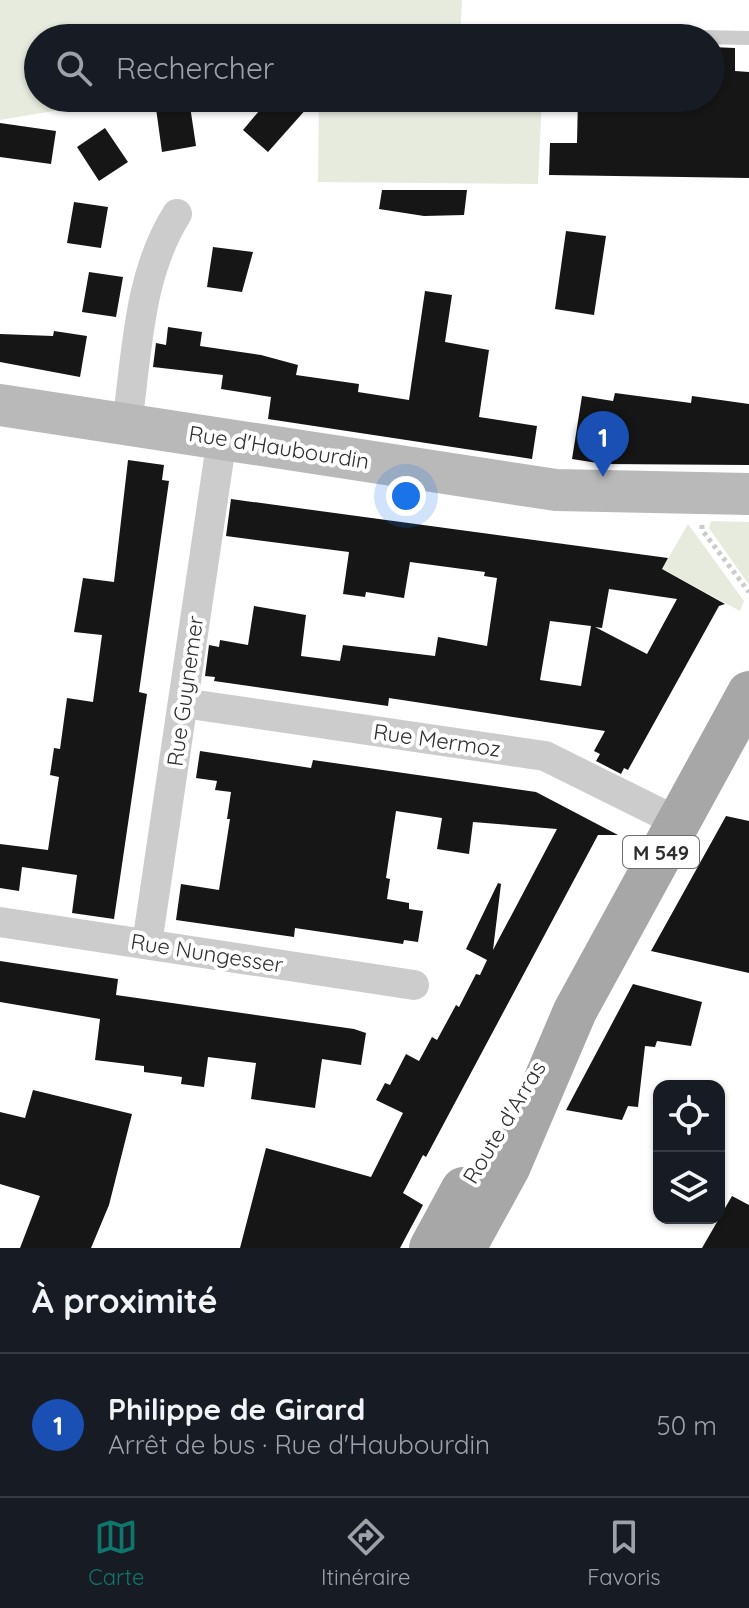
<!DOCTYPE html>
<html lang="fr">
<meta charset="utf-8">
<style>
body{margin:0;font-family:Quicksand,sans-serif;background:#242831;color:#f1f3f6}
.controls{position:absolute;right:24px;bottom:24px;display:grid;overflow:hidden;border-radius:16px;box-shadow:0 2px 6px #0004}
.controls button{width:72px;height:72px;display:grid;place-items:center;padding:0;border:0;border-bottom:2px solid #363941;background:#171b24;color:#f1f3f6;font:40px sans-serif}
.you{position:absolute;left:406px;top:496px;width:28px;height:28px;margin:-20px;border:6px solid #fff;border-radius:50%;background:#1a73e8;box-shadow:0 0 0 12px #1a73e833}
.badge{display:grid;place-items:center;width:52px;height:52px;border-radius:50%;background:#0f766e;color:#fff;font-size:26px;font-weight:700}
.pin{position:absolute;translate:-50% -66px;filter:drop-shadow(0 2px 4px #0008)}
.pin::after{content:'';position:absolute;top:42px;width:28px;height:24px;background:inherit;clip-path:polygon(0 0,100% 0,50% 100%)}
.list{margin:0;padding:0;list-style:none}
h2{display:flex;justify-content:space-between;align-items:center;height:104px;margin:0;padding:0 32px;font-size:34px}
h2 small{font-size:26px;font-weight:400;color:#9ea1a6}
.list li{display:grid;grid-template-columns:52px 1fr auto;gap:24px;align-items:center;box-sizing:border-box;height:144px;padding:0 32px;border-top:2px solid #363941}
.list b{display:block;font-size:30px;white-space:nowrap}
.list p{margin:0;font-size:26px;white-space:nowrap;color:#9ea1a6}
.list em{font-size:26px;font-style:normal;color:#9ea1a6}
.icon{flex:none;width:44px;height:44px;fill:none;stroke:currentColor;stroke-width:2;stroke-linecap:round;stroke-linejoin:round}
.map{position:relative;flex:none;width:749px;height:1248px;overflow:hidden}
.search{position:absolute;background:#171b24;box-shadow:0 2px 6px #0004;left:24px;right:24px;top:24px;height:88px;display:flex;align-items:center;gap:20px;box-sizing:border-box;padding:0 28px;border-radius:44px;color:#9ea1a6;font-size:30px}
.sheet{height:248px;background:#171b24}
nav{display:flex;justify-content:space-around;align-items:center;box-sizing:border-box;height:112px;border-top:2px solid #363941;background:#171b24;font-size:22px;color:#9ea1a6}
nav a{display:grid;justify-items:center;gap:4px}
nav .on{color:#0f766e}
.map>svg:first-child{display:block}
.green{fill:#e6ebde}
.building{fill:#161616;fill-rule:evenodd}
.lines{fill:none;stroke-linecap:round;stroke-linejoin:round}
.path{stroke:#ccc;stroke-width:5;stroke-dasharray:4 4;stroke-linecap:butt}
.service{stroke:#ccc;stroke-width:14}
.minor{stroke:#ccc;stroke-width:30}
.secondary{stroke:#b9b9b9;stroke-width:42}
.primary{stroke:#a7a7a7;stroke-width:44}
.labels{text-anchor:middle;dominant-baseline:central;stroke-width:8;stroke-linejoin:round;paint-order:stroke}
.shield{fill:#fff;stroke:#6d6d6d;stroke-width:2}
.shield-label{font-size:20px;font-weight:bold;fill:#2f2f2f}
.street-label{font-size:22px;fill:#2f2f2f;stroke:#fff}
</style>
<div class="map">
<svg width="749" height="1248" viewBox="0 0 749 1248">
<rect width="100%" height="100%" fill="#fff"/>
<path class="green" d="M0 0H542H462L460 38H38V98H131L0 120Z
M319 98H542L538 184 318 182Z
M711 521 749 522V585L709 528Z
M688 524 744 601 740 611 662 569Z"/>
<path class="building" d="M711 47 735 48V71L749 72V178L549 175 550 143H577L578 98H711Z
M178 98 180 107 190 106 196 146 162 152 155 101Z
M270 98H316L268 152 243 130Z
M0 123 56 131 51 164 0 157Z
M105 128 128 162 99 181 77 147Z
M382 190H467L464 215 424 216 379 209Z
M74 202 108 207 101 248 67 243Z
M566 231 606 236 594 315 555 309Z
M213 247 253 252 242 292 207 287Z
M89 272 123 277 116 317 82 312Z
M425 291 452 295 445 342 489 350 479 417 537 426 532 459 268 419 271 397 221 389 223 375 153 367 156 343 166 345 168 327 202 332 200 346 261 355 298 365 296 375 359 384 358 392 409 400Z
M54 331 87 336 80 377 0 362V334L53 336Z
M615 393 691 403 692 396 749 404V465L604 464 572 459 582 396 613 401Z
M128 460 164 465 162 480 169 481 139 692 147 694 114 919 72 913 77 875 22 867 19 891 0 888V844L48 850 59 777 50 775 54 748 60 749 67 698 93 702 102 635 74 632 83 578 114 582Z
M231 499 668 558 662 569 725 604 719 606 628 770 624 768 621 774 596 761 600 754 594 751 605 731 389 698 388 706 214 681 215 677 205 676 209 645 219 647 220 640 248 645 254 606 306 615 301 656 340 661 343 645 435 656 438 637 487 646 497 578 484 576 485 572 410 562 404 598 366 592 365 597 343 594 349 552 226 536ZM609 589 677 599 647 654 595 627 602 628ZM550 621 591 626 581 686 540 680Z
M200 751 311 768 313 760 536 792 618 835H598L426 1157 423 1155 403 1193 423 1205 400 1248H240L266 1148 371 1177 403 1113 376 1100 385 1083 390 1085 406 1054 419 1061 432 1037 437 1040 456 1005 459 1007 476 974 480 975 487 960 466 949 498 883 501 884 493 950 557 829 473 822 469 854 437 849 442 818 396 811 386 878 390 879 387 899 409 903V909L423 911 418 942 404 940 403 944 295 928 294 937 176 920 181 884 219 890 230 819H227L231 792 215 790 217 781 196 778Z
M726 816 749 821V973L651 951Z
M0 961 118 979 116 995 354 1029 366 1033 361 1065 322 1059 315 1108 251 1099 256 1063 208 1057 204 1087 181 1084 182 1077 144 1072V1066L95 1060 100 1019 0 1002Z
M633 984 702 1002 691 1046 657 1041 655 1047 645 1046 638 1107 628 1106 622 1120 566 1110Z
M33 1090 132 1114 109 1205 91 1248H20L40 1196 0 1184V1112L25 1118Z
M732 1196 749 1205V1248H702Z"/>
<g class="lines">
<path class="path" d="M702 525V530L749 592"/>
<path class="service" d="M506 33 749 38"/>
<path class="minor" d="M127 424C137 354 138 275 177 214
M183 703 545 756 678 822
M0 922 414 985
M147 944 222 438"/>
<path class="secondary" d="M0 405 556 490 749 494"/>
<path class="primary" d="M431 1248 463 1189
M464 1248 508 1168 575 1011 749 693"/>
</g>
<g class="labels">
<rect class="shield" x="623" y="836" width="76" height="32" rx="6"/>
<g class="shield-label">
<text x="661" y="852">M 549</text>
</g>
<g class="street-label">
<text transform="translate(279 447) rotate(9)">Rue d'Haubourdin</text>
<text transform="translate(185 691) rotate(-82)">Rue Guynemer</text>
<text transform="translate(437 740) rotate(8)">Rue Mermoz</text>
<text transform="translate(207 953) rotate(9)">Rue Nungesser</text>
<text transform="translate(504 1122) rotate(-59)">Route d'Arras</text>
</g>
</g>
</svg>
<div class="controls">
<button><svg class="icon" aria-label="locate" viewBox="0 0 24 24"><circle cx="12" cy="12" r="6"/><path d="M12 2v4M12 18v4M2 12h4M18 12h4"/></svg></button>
<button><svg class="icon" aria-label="layers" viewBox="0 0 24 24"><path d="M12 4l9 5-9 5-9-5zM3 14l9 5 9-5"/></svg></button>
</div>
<div class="you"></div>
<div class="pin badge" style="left:603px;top:477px;background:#1a4fb4">1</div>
<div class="search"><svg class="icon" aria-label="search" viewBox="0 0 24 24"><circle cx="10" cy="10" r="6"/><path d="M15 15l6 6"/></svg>Rechercher</div>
</div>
<section class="sheet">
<h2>À proximité<small></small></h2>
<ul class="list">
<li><span class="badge" style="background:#1a4fb4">1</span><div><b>Philippe de Girard</b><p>Arrêt de bus · Rue d'Haubourdin</p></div><em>50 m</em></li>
</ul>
</section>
<nav>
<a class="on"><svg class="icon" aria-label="map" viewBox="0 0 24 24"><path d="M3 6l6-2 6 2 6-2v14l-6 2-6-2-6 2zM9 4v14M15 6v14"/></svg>Carte</a>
<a><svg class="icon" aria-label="directions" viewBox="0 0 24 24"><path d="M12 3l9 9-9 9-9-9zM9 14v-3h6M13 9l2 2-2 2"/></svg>Itinéraire</a>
<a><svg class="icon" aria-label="saved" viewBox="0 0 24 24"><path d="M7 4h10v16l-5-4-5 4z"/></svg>Favoris</a>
</nav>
